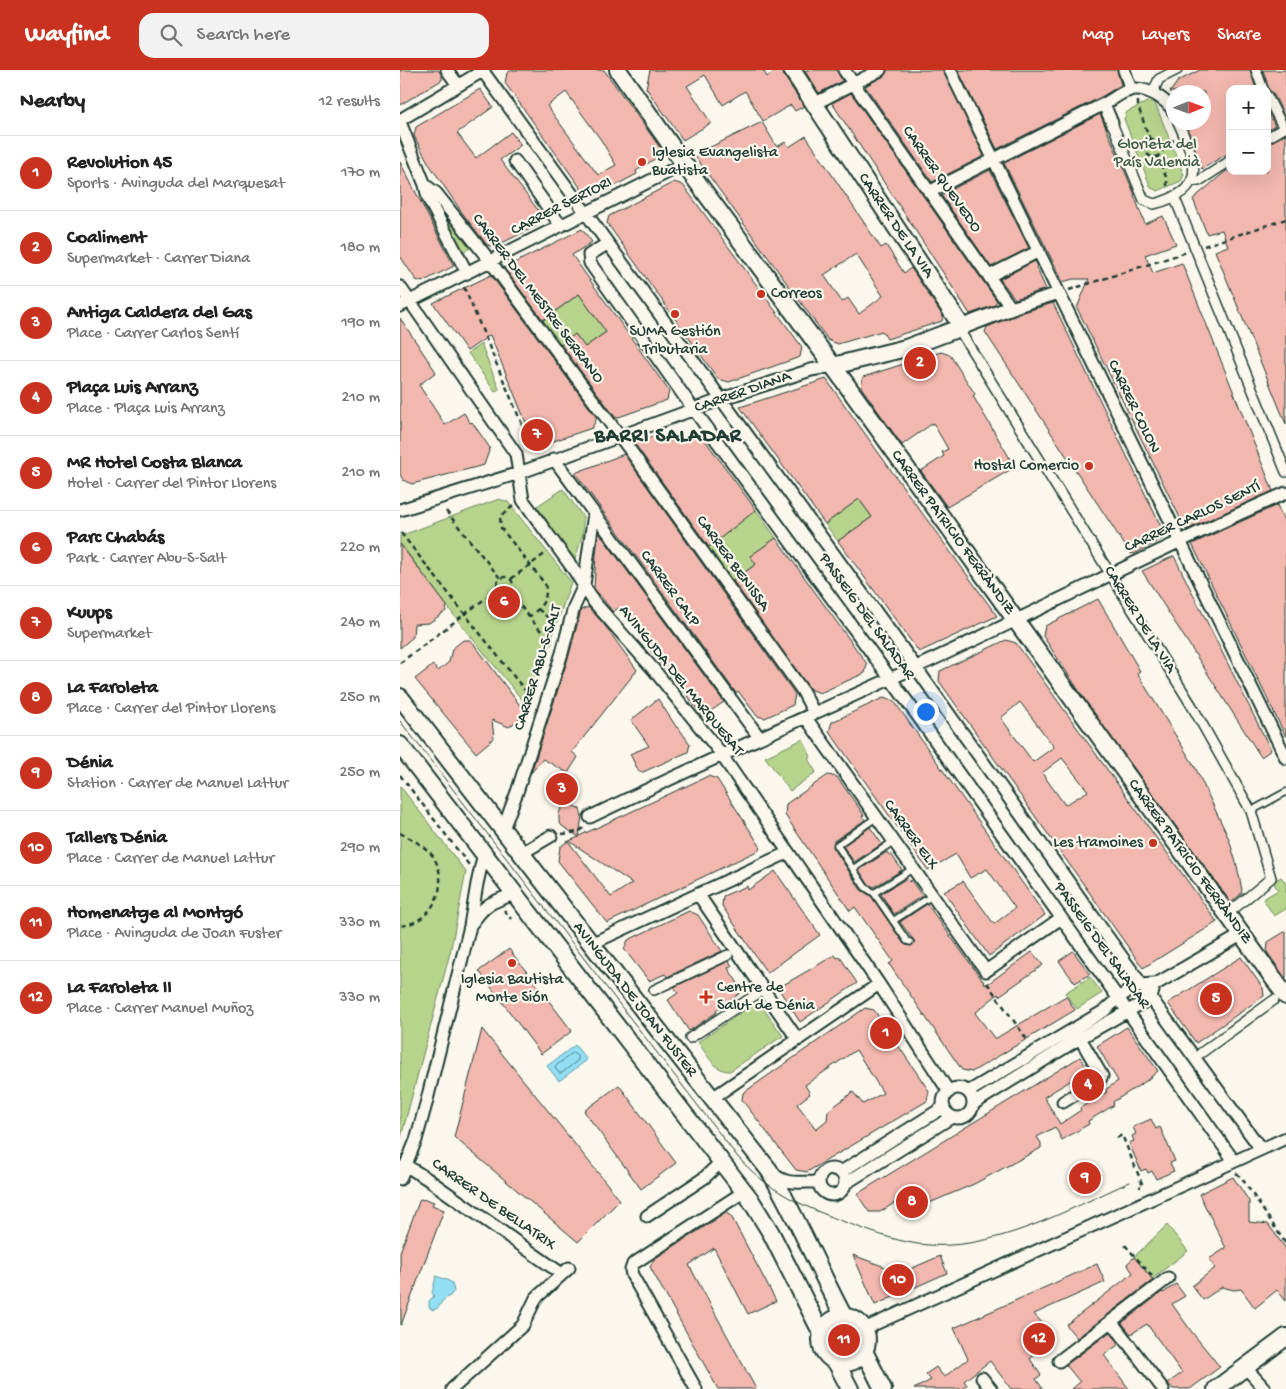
<!DOCTYPE html>
<meta charset="utf-8">
<style>
body{margin:0;font-family:"Gochi Hand",sans-serif;background:#f2f2f2;color:#222}
.controls{position:absolute;right:15px;top:15px;display:grid;overflow:hidden;border-radius:10px;box-shadow:0 5px 20px #0002}
.controls button{width:45px;height:45px;display:grid;place-items:center;padding:0;border:0;border-bottom:1px solid #e0e0e0;background:#fff;color:#222;font:25px sans-serif}
.compass{position:absolute;left:766px;top:15px;width:45px;height:45px;border-radius:50%;background:#fff;box-shadow:0 5px 20px #0002;rotate:89deg}
.you{position:absolute;left:525px;top:641px;width:18px;height:18px;margin:-12px;border:4px solid #fff;border-radius:50%;background:#1a73e8;box-shadow:0 0 0 8px #1a73e833}
.badge{display:grid;place-items:center;width:32px;height:32px;border-radius:50%;background:#c8321e;color:#fff;font-size:16px;font-weight:700}
.pin{position:absolute;translate:-50% -50%;border:2px solid #fff;box-shadow:0 1px 5px #0006}
.list{margin:0;padding:0;list-style:none}
h2{display:flex;justify-content:space-between;align-items:center;height:65px;margin:0;padding:0 20px;font-size:21px}
h2 small{font-size:16px;font-weight:400;color:#767676}
.list li{display:grid;grid-template-columns:32px 1fr auto;gap:15px;align-items:center;box-sizing:border-box;height:75px;padding:0 20px;border-top:1px solid #e0e0e0}
.list b{display:block;font-size:19px;white-space:nowrap}
.list p{margin:0;font-size:16px;white-space:nowrap;color:#767676}
.list em{font-size:16px;font-style:normal;color:#767676}
.icon{flex:none;width:28px;height:28px;fill:none;stroke:currentColor;stroke-width:2;stroke-linecap:round;stroke-linejoin:round}
.map{position:relative;flex:none;width:886px;height:1319px;overflow:hidden}
header{display:flex;align-items:center;gap:30px;box-sizing:border-box;height:70px;padding:0 25px;background:#c8321e;color:#fff}
header strong{font-size:24px}
nav{display:flex;gap:28px;margin-inline-start:auto;font-size:18px}
.search{width:350px;height:45px;background:#f2f2f2;display:flex;align-items:center;gap:12px;box-sizing:border-box;padding:0 18px;border-radius:15px;color:#767676;font-size:19px}
main{display:flex}
aside{flex:1;background:#fff}
.map>svg:first-child{display:block}
.green{fill:#b7d48c;stroke:#6b8860}
.water{fill:#92def3;stroke:#649ea7}
.lines{fill:none;stroke-linecap:round;stroke-linejoin:round}
.shore{stroke:#4d7d80;stroke-width:1}
.building{fill:#f2b7ae;stroke:#1f3d34;fill-rule:evenodd}
.service-casing{stroke:#1f3d34;stroke-width:9}
.pedestrian-casing{stroke:#1f3d34;stroke-width:12}
.minor-casing{stroke:#1f3d34;stroke-width:15}
.tertiary-casing{stroke:#1f3d34;stroke-width:18}
.secondary-casing{stroke:#1f3d34;stroke-width:20}
.path{stroke:#1f3d34;stroke-width:2.5;stroke-dasharray:5 4;stroke-linecap:butt}
.service{stroke:#fbf7ec;stroke-width:5.5}
.pedestrian{stroke:#fbf7ec;stroke-width:9}
.minor{stroke:#fbf7ec;stroke-width:11}
.tertiary{stroke:#fbf7ec;stroke-width:14}
.secondary{stroke:#fbf7ec;stroke-width:16}
.tram{stroke:#1f3d34;stroke-width:1}
.poi-dot{fill:#c8321e;stroke:#fbf7ec;stroke-width:2}
.labels{text-anchor:middle;dominant-baseline:central;stroke-width:4.5;stroke-linejoin:round;paint-order:stroke}
.park-label{font-size:16px;fill:#3d5b46;stroke:#fbf7ec}
.poi-label{font-size:16px;fill:#1f3d34;stroke:#fbf7ec;text-anchor:start}
.street-label{font-size:16px;fill:#1f3d34;stroke:#fbf7ec}
.district-label{font-size:21px;font-weight:bold;letter-spacing:1px;fill:#1f3d34;stroke:#fbf7ec}
</style>
<header>
<strong>Wayfind</strong>
<div class="search"><svg class="icon" aria-label="search" viewBox="0 0 24 24"><circle cx="10" cy="10" r="6"/><path d="M15 15l6 6"/></svg>Search here</div>
<nav><a>Map</a><a>Layers</a><a>Share</a></nav>
</header>
<main>
<aside>
<h2>Nearby<small>12 results</small></h2>
<ul class="list">
<li><span class="badge">1</span><div><b>Revolution 45</b><p>Sports · Avinguda del Marquesat</p></div><em>170 m</em></li>
<li><span class="badge">2</span><div><b>Coaliment</b><p>Supermarket · Carrer Diana</p></div><em>180 m</em></li>
<li><span class="badge">3</span><div><b>Antiga Caldera del Gas</b><p>Place · Carrer Carlos Sentí</p></div><em>190 m</em></li>
<li><span class="badge">4</span><div><b>Plaça Luis Arranz</b><p>Place · Plaça Luis Arranz</p></div><em>210 m</em></li>
<li><span class="badge">5</span><div><b>MR Hotel Costa Blanca</b><p>Hotel · Carrer del Pintor Llorens</p></div><em>210 m</em></li>
<li><span class="badge">6</span><div><b>Parc Chabás</b><p>Park · Carrer Abu-S-Salt</p></div><em>220 m</em></li>
<li><span class="badge">7</span><div><b>Kuups</b><p>Supermarket</p></div><em>240 m</em></li>
<li><span class="badge">8</span><div><b>La Faroleta</b><p>Place · Carrer del Pintor Llorens</p></div><em>250 m</em></li>
<li><span class="badge">9</span><div><b>Dénia</b><p>Station · Carrer de Manuel Lattur</p></div><em>250 m</em></li>
<li><span class="badge">10</span><div><b>Tallers Dénia</b><p>Place · Carrer de Manuel Lattur</p></div><em>290 m</em></li>
<li><span class="badge">11</span><div><b>Homenatge al Montgó</b><p>Place · Avinguda de Joan Fuster</p></div><em>330 m</em></li>
<li><span class="badge">12</span><div><b>La Faroleta II</b><p>Place · Carrer Manuel Muñoz</p></div><em>330 m</em></li>
</ul>
</aside>
<div class="map">
<svg width="886" height="1319" viewBox="0 0 886 1319">
<rect width="100%" height="100%" fill="#fbf7ec"/>
<filter id="ink" filterUnits="userSpaceOnUse"><feTurbulence type="fractalNoise" baseFrequency=".02" numOctaves="2"/><feDisplacementMap in="SourceGraphic" scale="10" xChannelSelector="R" yChannelSelector="G"/><feConvolveMatrix kernelMatrix="1 2 1 2 8 2 1 2 1" color-interpolation-filters="sRGB"/></filter>
<g filter="url(#ink)">
<path class="green" d="M749 31 755 33 784 105 781 111 758 121 751 118 724 49 727 42Z
M35 126 72 177 63 182 33 127Z
M179 224 206 262 185 277 175 264 160 276 142 251Z
M81 274 99 319 95 322 68 283Z
M163 419 183 447V464L174 492 137 436Z
M99 429 108 432 171 512 128 637 59 552 0 473V466Z
M459 429 472 447 438 471 425 454Z
M356 440 376 468 351 486 356 494 331 512 307 478Z
M403 669 411 687 408 689 416 702 390 721 365 687Z
M0 716 66 802 50 883 0 1071Z
M881 807 886 814V839L874 846 863 829 878 820 873 812Z
M690 907 702 923 677 939 665 923Z
M358 931 383 966 330 1001C315 1002 306 983 298 972Z
M767 1155 788 1181 752 1209 734 1187Z"/>
<path class="water" d="M175 975 187 990 159 1011 147 996Z
M36 1206 47 1210 52 1213 54 1221 50 1226 43 1230 38 1238 33 1240 29 1237V1231L34 1226 32 1223Z"/>
<g class="lines">
<path class="shore" d="M173 983 178 987V990L162 1003H159L155 998 156 996Z"/>
</g>
<path class="building" d="M0 0H38L42 5V10L0 35Z
M112 0H204L264 83 236 101 237 104 195 126 185 124 105 13 107 3ZM166 22 201 70 216 95 198 105 147 36Z
M250 0H363L367 7 376 0H382L384 6 404 36 395 41 391 35 363 51 345 21 323 35 305 5 287 16 311 53 283 70 246 18Z
M404 0H437L442 11 419 23Z
M487 0H543L584 86 532 112 465 16 484 6Z
M558 0H717L721 15 701 27 597 79Z
M800 0H850L856 19H830V82L802 99 785 52H804V22H770L778 11Z
M863 0H886V49L873 23 869 20Z
M80 19 93 37 57 63 76 88 111 62 121 75 100 90 141 144 138 155 94 177 87 175 63 144 29 94 14 66 16 57Z
M451 23 597 231 595 235 570 244 432 33Z
M867 40 875 56 867 61Z
M700 44 735 125H734L745 154 763 146 776 174 745 185 753 203 782 193 873 421 786 460 677 238 689 209H673L663 212 604 93Z
M362 52 377 77 385 72 389 77 406 66 481 178 486 175 504 203 511 198 543 246 542 251 487 269 482 261 438 274 428 270 294 85ZM456 184 483 226 459 244 448 228 442 232 424 205Z
M886 64V354L815 181 828 176 822 160 807 164 793 129 826 101H867V74Z
M0 92 54 196 22 212 16 210 0 186Z
M590 100 629 178 591 197 541 125Z
M274 112 283 115 402 277 400 287 329 312 318 309 207 153 209 146Z
M182 159 192 172 172 185 269 321 267 330 216 348 161 275 175 264 185 277 206 262 179 224 143 250 104 198Z
M635 191 638 196 636 197 646 219 615 229 600 209Z
M91 205 197 348 192 358 136 377 90 265 67 281 33 233Z
M653 233 766 467 734 484 730 483 724 474 585 262 587 257 624 242Z
M0 248 36 302 19 315 45 355 64 343 70 353 72 352 90 378 84 395 12 414 3 410 0 404Z
M541 282 550 285 575 324 573 326 615 397 547 437 521 401 544 386 542 382 548 379 533 353 502 375 461 317 463 307Z
M426 309 493 403 597 546 519 582 438 471 472 447 459 429 425 454 340 337Z
M293 364 302 366 356 440 309 477 234 373 258 365 264 373Z
M224 384 395 624 393 635 365 648 357 646 338 621 336 623 175 403Z
M877 435 886 455V667L792 474Z
M200 464 324 632 302 647 278 611 277 612 254 586 236 558 218 538 213 542 194 518 196 485 198 465Z
M376 468 467 594 465 603 420 623 410 619 333 511 356 494 350 486Z
M0 474 47 536 46 541 29 553 14 554 13 567 0 578Z
M774 486 871 680 861 687 742 501Z
M698 529 740 601 737 603 795 697 829 769 837 796 842 820 841 824 831 833 687 633 643 566 645 556Z
M188 537 203 553 237 600 172 682 178 687 168 703 143 689 131 703 169 585 181 540Z
M63 570H71L122 638 124 645 109 657 92 650 94 668 76 683 15 609 33 595 38 601 49 592 52 579Z
M606 570 616 573 817 852 743 898 539 611 540 601ZM620 632 654 677 633 692 601 648ZM662 688 688 721 665 735 642 703Z
M483 628 494 631 645 845 589 886 544 822 563 811 594 854 615 838 587 799 570 808 556 784 528 800 429 661 432 652Z
M258 629 277 658 278 657 290 674 288 682 243 702H239L230 684 249 676 231 650Z
M428 705 437 707 464 745 462 746 465 750 434 771 433 777 461 820 471 826 504 874 511 876 515 872 500 852 527 834 586 915 632 882 643 895 599 926 598 924 575 943 595 969 666 926 675 940 572 1002 562 1000 489 894 493 891 455 837 450 841 385 745 386 734Z
M308 706 317 709 360 776 359 780 207 853 158 791 160 777 168 771 211 827 232 813 169 771 179 767 162 756 159 752V743L161 739 164 736 172 735 180 739 182 746 179 766Z
M470 757 482 774 454 792 443 776Z
M487 782 489 785 491 784 502 800 474 817 468 814 459 800Z
M375 801 420 865 367 903 322 836 323 826 347 816 348 820Z
M507 808 509 812 511 810 522 826 494 844 481 824Z
M289 841 298 845 322 881 267 907 265 904 249 911 224 879 228 870Z
M886 861V909L867 882 868 872Z
M109 879 172 961 141 984 79 901Z
M673 881 690 904 675 913 659 891Z
M435 885 437 888 440 887 457 913 400 952 378 918Z
M841 887 863 918 864 926 796 973 768 933Z
M329 891 332 896 328 898 343 921 316 940 317 942 289 961 268 930 278 923 274 917Z
M465 938 474 940 529 1021 527 1031 407 1102 396 1100 342 1030 343 1023ZM456 980 483 1023 463 1034 453 1022 428 1041 427 1050 416 1059 397 1034 410 1024 405 1015Z
M727 957 758 1001 746 1011 713 1032 714 1035 688 1051 689 1054 662 1070 655 1057 637 1067 641 1073V1078L574 1114 527 1134 525 1129 507 1145 496 1132 480 1142H469L457 1124 680 987 688 1000 644 1027 660 1054 681 1040 680 1038 707 1022 705 1020 718 1011 697 976Z
M82 959 220 1130 178 1172 54 1067Z
M219 1015 276 1093 241 1119 184 1041Z
M751 1049 756 1059 760 1057 775 1091 770 1093 774 1101 756 1109 752 1101 748 1103 746 1099 741 1101 729 1073 734 1071 732 1066 736 1064 733 1057Z
M833 1107 849 1131V1152L868 1154 886 1179V1231L877 1220 855 1238 841 1219 834 1220 822 1217 803 1230 792 1216 815 1198 809 1189 826 1178 799 1124Z
M20 1129 24 1130 25 1129 34 1132 32 1135 44 1140 1 1255 0 1182Z
M326 1143 331 1146 376 1231 348 1244 314 1178 289 1195 356 1319H318L250 1197 254 1189Z
M453 1185 501 1203 540 1186 547 1203 475 1235Z
M734 1187 753 1210 677 1268 666 1255 733 1203 727 1194Z
M697 1194 705 1212 634 1244 654 1266 630 1289 641 1305 636 1309 643 1319H611L590 1291 564 1311 567 1315 561 1319H514L531 1310 526 1304 536 1297 544 1307 568 1289 554 1258Z
M776 1214 785 1226 772 1234 791 1261 820 1297 790 1319H773L768 1313 782 1303 747 1254 731 1264 722 1253 762 1222 763 1223Z
M710 1262 718 1272V1275L704 1285 729 1319H672L680 1312 666 1295Z"/>
<g class="lines">
<defs>
<path id="service" d="M851 741 886 722
M477 747 437 775 465 817 474 823 507 871 510 872
M453 799 494 771
M474 823 514 798
M493 851 533 825"/>
<path id="pedestrian" d="M856 0 863 19
M752 24 759 9 777 0
M867 26 881 53
M712 53 744 130 754 134C808 120 797 94 778 52
M867 68 886 57
M793 111H799L830 91
M774 126 886 402
M558 258 792 636 851 741 871 808 830 842
M254 920 328 885
M290 968 357 924
M801 983 874 930"/>
<path id="minor" d="M47 0 58 15
M82 0 502 578 759 939 861 1079
M444 0 611 238 659 223
M550 0 886 688
M724 0 729 14 728 21
M414 34 480 0
M0 50 84 0
M0 52 25 115 28 128 67 203
M712 53 704 34C712 30 720 23 729 20 745 15 766 29 774 42
M115 91 161 156
M25 115 36 123 90 191 230 380 402 620 414 643
M529 122 704 34
M207 174 189 185 190 193 284 326 517 645 834 1091
M589 206 639 181
M0 217 116 384 123 430 174 500 194 532 254 600 316 677 479 914 549 1022
M0 236 284 94
M154 389 359 667
M0 440 119 403 336 324 411 300 433 296
M406 648 586 901 661 848
M190 747C297 695 407 647 516 597 640 541 761 477 886 423
M103 759 117 722 162 583 174 537 184 515 194 443
M122 783 151 766
M298 824 398 970
M72 853C87 832 91 833 114 824
M191 874 387 783
M543 1033a15 15 0 1 1 30 0a15 15 0 1 1-30 0Z
M568 1022 704 941C719 927 734 913 756 914L841 865
M311 1029 479 914
M663 1032 700 1009 702 1006 680 968
M573 1034 680 968 751 928 753 921
M5 1095 26 1108 162 1204
M419 1112a13 13 0 1 1 26 0a13 13 0 1 1-26 0Z
M372 1102C385 1117 402 1111 419 1112
M441 1102 544 1037
M0 1109 16 1070 26 1034 70 856 77 814 84 783
M446 1113 552 1047
M247 1146 304 1108 321 1092
M711 1251 763 1319
M464 1259 886 1068
M659 1291 768 1208
M845 1297 865 1319
M582 1308 591 1319
M52 1319 123 1255 136 1228 169 1198
M296 1319 232 1205 231 1200 233 1194 345 1121"/>
<path id="tertiary" d="M562 257 611 238"/>
<path id="secondary" d="M218 0 284 94 433 296 886 926
M392 0 562 257 506 278 433 296
M0 627C123 785 244 944 369 1100 397 1147 418 1198 444 1247
M0 675 350 1129 371 1163 422 1264
M421 1270a23 23 0 1 1 46 0a23 23 0 1 1-46 0Z
M464 1281 483 1319
M436 1292 450 1319
M816 1319 886 1267"/>
</defs>
<use href="#service" class="service-casing"/>
<use href="#pedestrian" class="pedestrian-casing"/>
<use href="#minor" class="minor-casing"/>
<use href="#tertiary" class="tertiary-casing"/>
<use href="#secondary" class="secondary-casing"/>
<path class="path" d="M738 31V36L750 70
M745 78a9 9 0 1 1 18 0a9 9 0 1 1-18 0Z
M762 75 774 70
M757 86 767 109V118
M804 176 886 149
M64 217 132 378
M669 220 787 182
M113 436 100 447 101 458 145 514C149 530 140 538 129 547
M46 441 100 508
M1 463 134 632
M97 515a8 8 0 1 1 16 0a8 8 0 1 1-16 0Z
M111 509 146 483
M110 522 129 547 152 574
M138 539 158 556
M0 593 98 519
M0 705 69 795
M0 763C11 769 24 775 32 785 52 813 33 853 0 856
M162 764 179 762 184 757
M104 840 111 849
M587 913 628 971
M717 1068 722 1065 743 1116 739 1117
M836 1103 841 1107 886 1174
M725 1175 752 1206"/>
<use href="#service" class="service"/>
<use href="#pedestrian" class="pedestrian"/>
<use href="#minor" class="minor"/>
<use href="#tertiary" class="tertiary"/>
<use href="#secondary" class="secondary"/>
<path class="tram" d="M0 651 337 1086C367 1120 400 1135 442 1151 467 1160 491 1170 518 1174 591 1184 666 1140 730 1112"/>
</g>
</g>
<g class="poi-dot">
<circle cx="242" cy="92" r="5"/>
<circle cx="361" cy="224" r="5"/>
<circle cx="275" cy="244" r="5"/>
<circle cx="689" cy="396" r="5"/>
<circle cx="753" cy="773" r="5"/>
<circle cx="112" cy="893" r="5"/>
<path d="M303.5 919.5h5v5h5v5h-5v5h-5v-5h-5v-5h5z"/>
</g>
<g class="labels">
<g class="park-label">
<text x="757" y="75">Glorieta del<tspan x="757" dy="18">País Valencià</tspan></text>
</g>
<g class="poi-label">
<text x="252" y="83">Iglesia Evangelista<tspan x="252" dy="18">Buatista</tspan></text>
<text x="371" y="224">Correos</text>
<text x="275" y="262" text-anchor="middle">SUMA Gestión<tspan x="275" dy="18">Tributaria</tspan></text>
<text x="679" y="396" text-anchor="end">Hostal Comercio</text>
<text x="743" y="773" text-anchor="end">Les tramoines</text>
<text x="112" y="910" text-anchor="middle">Iglesia Bautista<tspan x="112" dy="18">Monte Sión</tspan></text>
<text x="317" y="918">Centre de<tspan x="317" dy="18">Salut de Dénia</tspan></text>
</g>
<g class="street-label">
<text transform="translate(541 110) rotate(55)">CARRER QUEVEDO</text>
<text transform="translate(162 137) rotate(-27)">CARRER SERTORI</text>
<text transform="translate(495 156) rotate(56)">CARRER DE LA VIA</text>
<text transform="translate(137 229) rotate(53)">CARRER DEL MESTRE SERRANO</text>
<text transform="translate(343 323) rotate(-19)">CARRER DIANA</text>
<text transform="translate(733 337) rotate(64)">CARRER COLON</text>
<text transform="translate(793 448) rotate(-25)">CARRER CARLOS SENTÍ</text>
<text transform="translate(552 463) rotate(54)">CARRER PATRICIO FERRÀNDIZ</text>
<text transform="translate(332 494) rotate(54)">CARRER BENISSA</text>
<text transform="translate(269 519) rotate(54)">CARRER CALP</text>
<text transform="translate(466 547) rotate(54)">PASSEIG DEL SALADAR</text>
<text transform="translate(739 550) rotate(58)">CARRER DE LA VIA</text>
<text transform="translate(139 598) rotate(-73)">CARRER ABU-S-SALT</text>
<text transform="translate(280 611) rotate(51)">AVINGUDA DEL MARQUESAT</text>
<text transform="translate(510 765) rotate(54)">CARRER ELX</text>
<text transform="translate(789 792) rotate(54)">CARRER PATRICIO FERRÀNDIZ</text>
<text transform="translate(701 876) rotate(54)">PASSEIG DEL SALADAR</text>
<text transform="translate(234 930) rotate(52)">AVINGUDA DE JOAN FUSTER</text>
<text transform="translate(93 1135) rotate(35)">CARRER DE BELLATRIX</text>
</g>
<g class="district-label">
<text x="268" y="367">BARRI SALADAR</text>
</g>
</g>
</svg>
<div class="controls">
<button>+</button>
<button>−</button>
</div>
<svg class="compass" viewBox="-18 -18 36 36"><path d="M0-13l5 13h-10z" fill="#e53935"/><path d="M0 13l5-13h-10z" fill="#767676"/></svg>
<div class="you"></div>
<div class="pin badge" style="left:486px;top:963px">1</div>
<div class="pin badge" style="left:520px;top:293px">2</div>
<div class="pin badge" style="left:162px;top:719px">3</div>
<div class="pin badge" style="left:688px;top:1015px">4</div>
<div class="pin badge" style="left:816px;top:929px">5</div>
<div class="pin badge" style="left:104px;top:532px">6</div>
<div class="pin badge" style="left:137px;top:365px">7</div>
<div class="pin badge" style="left:512px;top:1132px">8</div>
<div class="pin badge" style="left:685px;top:1108px">9</div>
<div class="pin badge" style="left:498px;top:1210px">10</div>
<div class="pin badge" style="left:444px;top:1270px">11</div>
<div class="pin badge" style="left:639px;top:1269px">12</div>
</div>
</main>
